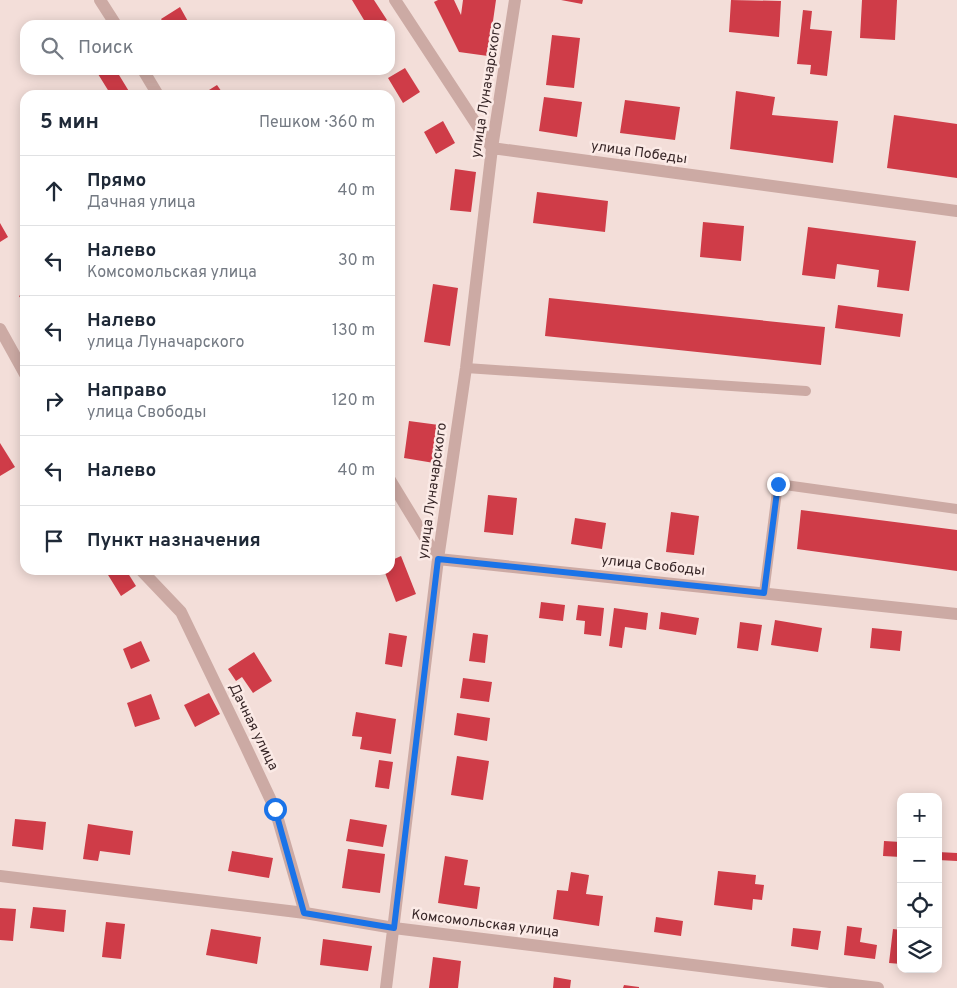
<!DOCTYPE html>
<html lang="ru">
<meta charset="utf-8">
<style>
body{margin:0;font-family:Overpass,sans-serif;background:#f6f6f7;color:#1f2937}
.controls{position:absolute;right:15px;bottom:15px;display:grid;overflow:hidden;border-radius:10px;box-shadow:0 2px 12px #0003}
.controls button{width:45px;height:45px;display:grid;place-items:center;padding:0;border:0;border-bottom:1px solid #e0e1e3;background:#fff;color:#1f2937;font:25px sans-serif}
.stop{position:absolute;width:15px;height:15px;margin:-11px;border:4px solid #1a73e8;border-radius:50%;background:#fff}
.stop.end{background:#1a73e8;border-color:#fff;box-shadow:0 1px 5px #0008}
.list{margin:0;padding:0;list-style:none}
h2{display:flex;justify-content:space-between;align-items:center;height:65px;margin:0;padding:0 20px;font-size:21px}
h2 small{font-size:16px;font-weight:400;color:#747a83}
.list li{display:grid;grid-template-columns:32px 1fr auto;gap:15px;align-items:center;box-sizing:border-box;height:70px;padding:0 20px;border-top:1px solid #e0e1e3}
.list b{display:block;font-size:19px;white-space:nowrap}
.list p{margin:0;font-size:16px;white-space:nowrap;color:#747a83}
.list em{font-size:16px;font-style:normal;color:#747a83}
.icon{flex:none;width:28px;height:28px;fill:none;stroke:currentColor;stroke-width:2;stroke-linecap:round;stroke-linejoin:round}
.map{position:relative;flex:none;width:957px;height:988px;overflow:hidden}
.search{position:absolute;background:#fff;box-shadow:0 2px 12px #0003;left:20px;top:20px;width:375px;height:55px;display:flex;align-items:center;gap:12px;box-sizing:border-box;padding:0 18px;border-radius:15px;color:#747a83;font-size:19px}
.panel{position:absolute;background:#fff;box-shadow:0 2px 12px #0003;left:20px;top:90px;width:375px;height:485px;border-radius:15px}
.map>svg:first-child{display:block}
.building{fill:#cf3c48}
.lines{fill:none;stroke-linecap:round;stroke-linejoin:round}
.service{stroke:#ccaaa4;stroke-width:10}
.minor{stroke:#ccaaa4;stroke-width:12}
.route{stroke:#1a73e8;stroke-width:6}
.labels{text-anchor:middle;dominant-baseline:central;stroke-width:5;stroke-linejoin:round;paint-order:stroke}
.street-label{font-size:14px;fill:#372627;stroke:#fbeae6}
</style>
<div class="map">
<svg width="957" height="988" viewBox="0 0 957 988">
<rect width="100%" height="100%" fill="#f3ded9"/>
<path class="building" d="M352 0H374L387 20 379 25H367Z
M438 0H454L461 15 463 0H496L488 56 459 52 434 2Z
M561 0H583L582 4Z
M731 0 781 1 779 37 729 32Z
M862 0H897L895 40 860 38Z
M180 7 190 25H165L161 19Z
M803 10 812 11 810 29 832 31 827 76 810 74 811 65 797 64Z
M552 35 580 38 574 88 546 85Z
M405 68 420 92 403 103 388 78Z
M105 70H116L130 93 127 95H111L98 74Z
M217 85 224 95H201Z
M736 91 775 97 772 115 838 121 833 163 730 149Z
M544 97 582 102 577 137 539 131Z
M625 100 680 107 675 140 620 133Z
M894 115 957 124V178L887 168Z
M443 121 455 143 436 154 424 132Z
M455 169 476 172 471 212 450 210Z
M537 192 608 201 605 232 533 223Z
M703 222 744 226 741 261 700 257Z
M0 223 8 237 0 242Z
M808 227 916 241 909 291 877 287 879 270 837 264 835 279 802 275Z
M433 284 458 288 450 346 424 342Z
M25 292V305L19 296Z
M549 298 825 327 821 365 545 336Z
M838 305 903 314 900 337 835 328Z
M409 421 439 425 434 463 404 458Z
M0 443 15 467 0 476Z
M488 495 517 498 513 535 484 532Z
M801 510 957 530V571L797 549Z
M671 512 699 516 694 555 666 552Z
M575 518 606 523 602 549 571 544Z
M401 556 416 594 396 602 384 570H390V561Z
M105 570H126L136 586 121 596Z
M541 602 565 605 563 621 539 618Z
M578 605 604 608 601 636 584 634 585 621 576 620Z
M614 608 648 613 646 630 625 627 622 648 609 646Z
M661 612 699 618 696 635 659 629Z
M775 620 822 628 818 652 771 645Z
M740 622 762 625 758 651 737 648Z
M872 628 902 631 900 651 870 648Z
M389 633 407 636 402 667 385 664Z
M473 633 488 635 485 663 469 661Z
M141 641 150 661 131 669 123 649Z
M254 652 272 681 253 693 242 677 236 681 228 669Z
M463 678 492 682 489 702 460 698Z
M209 693 220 714 195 727 184 705Z
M151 694 160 719 135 727 127 703Z
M356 712 396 719 391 754 360 749 362 737 352 736Z
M457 713 490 718 487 741 454 735Z
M457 756 489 761 483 800 451 795Z
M379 760 393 762 389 789 375 787Z
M15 819 46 822 43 850 12 846Z
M350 819 387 825 383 847 346 841Z
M88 824 133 831 130 855 100 851 98 861 83 859Z
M884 841 901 842V857L883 856Z
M348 849 385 854 380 893 342 888Z
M232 851 273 858 269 878 228 871Z
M938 852 957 853V861L938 860Z
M445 856 468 860 464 885 480 887 477 909 438 903Z
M718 871 756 875 755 884 764 885 762 900 753 899 752 910 714 905Z
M571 872 589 875 586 894 603 896 599 926 553 919 557 890 568 891Z
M33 907 66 910 64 932 30 928Z
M0 908 16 909 13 941 0 940Z
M656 917 683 921 681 936 654 932Z
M106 922 125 924 121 959 102 957Z
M847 926 862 928 860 942 877 945 875 959 844 955Z
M793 928 821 931 818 950 791 946Z
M211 929 261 937 257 964 206 955Z
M893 929 901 930V964L889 963Z
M323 939 372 946 368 971 320 965Z
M433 957 461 961 458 988H429Z
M554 977 571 980 570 988H553Z
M624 985 639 987V988H623Z"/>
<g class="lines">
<path class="service" d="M466 368 806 391
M764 593 778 484 957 509"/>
<path class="minor" d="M100 0 116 25
M395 0 492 148 957 211
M143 70 158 95
M0 329 25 374
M390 480 438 559 957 614
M141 570 181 612 245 745 275 809 305 913
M0 876 305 913 394 928 878 988
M386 988 438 559 466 368 492 148 515 0"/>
</g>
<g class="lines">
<path class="route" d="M275 809 304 913 394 928 438 559 764 593 778 484"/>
</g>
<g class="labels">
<g class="street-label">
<text transform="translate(487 90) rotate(-81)">улица Луначарского</text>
<text transform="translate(639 153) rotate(8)">улица Победы</text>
<text transform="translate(433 491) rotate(-82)">улица Луначарского</text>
<text transform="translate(653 566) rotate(6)">улица Свободы</text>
<text transform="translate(253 727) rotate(64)">Дачная улица</text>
<text transform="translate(485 924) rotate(7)">Комсомольская улица</text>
</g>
</g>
</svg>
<div class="controls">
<button>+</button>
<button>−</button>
<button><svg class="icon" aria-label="locate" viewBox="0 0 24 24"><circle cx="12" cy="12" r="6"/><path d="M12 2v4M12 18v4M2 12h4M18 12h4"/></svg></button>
<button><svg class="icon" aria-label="layers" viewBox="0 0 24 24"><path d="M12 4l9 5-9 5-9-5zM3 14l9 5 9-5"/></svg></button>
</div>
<div class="stop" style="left:275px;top:809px"></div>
<div class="stop end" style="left:778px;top:484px"></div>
<div class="search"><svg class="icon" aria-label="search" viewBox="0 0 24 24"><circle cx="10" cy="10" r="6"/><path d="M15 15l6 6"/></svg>Поиск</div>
<section class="panel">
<h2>5 мин<small>Пешком · 360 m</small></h2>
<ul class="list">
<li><svg class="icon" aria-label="ahead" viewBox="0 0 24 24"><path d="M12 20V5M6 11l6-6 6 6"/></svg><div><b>Прямо</b><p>Дачная улица</p></div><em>40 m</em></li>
<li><svg class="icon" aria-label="left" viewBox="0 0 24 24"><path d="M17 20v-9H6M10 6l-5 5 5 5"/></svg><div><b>Налево</b><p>Комсомольская улица</p></div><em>30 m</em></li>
<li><svg class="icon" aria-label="left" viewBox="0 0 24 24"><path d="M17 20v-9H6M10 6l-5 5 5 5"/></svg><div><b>Налево</b><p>улица Луначарского</p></div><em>130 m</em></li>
<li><svg class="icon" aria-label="right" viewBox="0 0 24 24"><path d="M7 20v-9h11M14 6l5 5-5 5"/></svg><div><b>Направо</b><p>улица Свободы</p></div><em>120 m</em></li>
<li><svg class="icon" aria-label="left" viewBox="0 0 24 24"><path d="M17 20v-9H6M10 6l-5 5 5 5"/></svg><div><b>Налево</b></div><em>40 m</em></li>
<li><svg class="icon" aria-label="arrive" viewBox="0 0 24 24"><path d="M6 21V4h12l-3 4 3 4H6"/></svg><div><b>Пункт назначения</b></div></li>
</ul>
</section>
</div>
